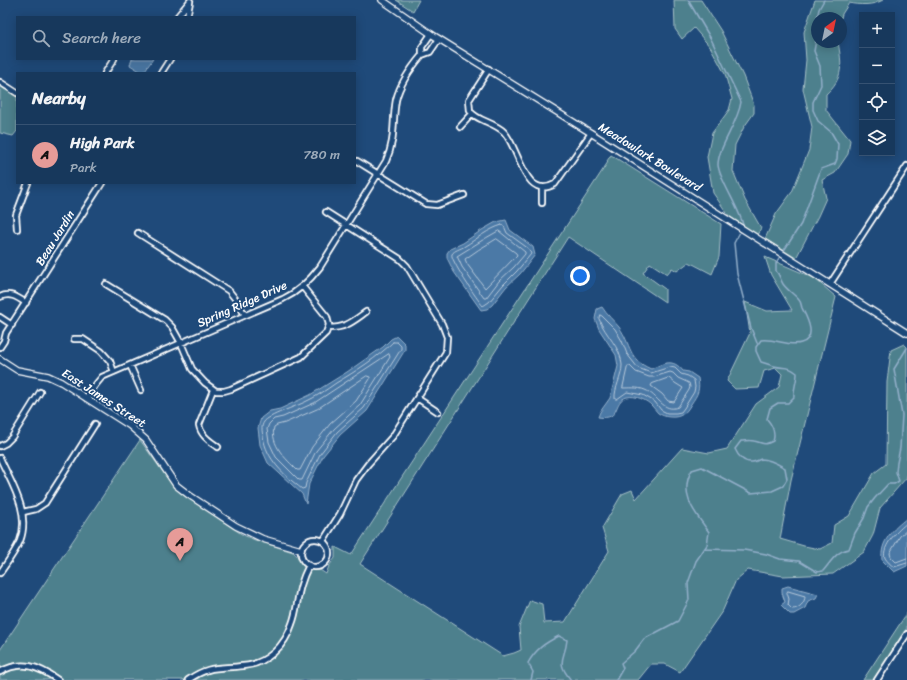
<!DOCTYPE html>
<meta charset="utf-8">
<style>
body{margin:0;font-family:Sriracha,sans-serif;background:#244365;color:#f1f3f6}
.controls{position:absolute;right:12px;top:12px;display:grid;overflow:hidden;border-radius:0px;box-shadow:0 2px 10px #0003}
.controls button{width:36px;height:36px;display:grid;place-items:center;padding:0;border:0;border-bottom:1px solid #365272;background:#17385c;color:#f1f3f6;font:20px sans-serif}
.compass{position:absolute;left:811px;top:12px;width:36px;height:36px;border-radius:50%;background:#17385c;box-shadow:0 2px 10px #0003;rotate:33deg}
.you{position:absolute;left:580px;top:276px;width:14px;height:14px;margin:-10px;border:3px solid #fff;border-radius:50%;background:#1a73e8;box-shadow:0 0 0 6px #1a73e833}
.badge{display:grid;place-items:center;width:26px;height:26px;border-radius:50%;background:#e69b98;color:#111;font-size:13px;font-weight:700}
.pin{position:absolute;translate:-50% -33px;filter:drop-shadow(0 1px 2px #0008)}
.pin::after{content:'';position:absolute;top:21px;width:14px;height:12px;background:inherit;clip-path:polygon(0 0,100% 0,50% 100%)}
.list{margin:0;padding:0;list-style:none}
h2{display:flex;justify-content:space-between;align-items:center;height:52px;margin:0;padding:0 16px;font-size:17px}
h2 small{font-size:13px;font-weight:400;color:#9eacbb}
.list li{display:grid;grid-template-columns:26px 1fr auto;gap:12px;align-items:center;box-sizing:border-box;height:60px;padding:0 16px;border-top:1px solid #365272}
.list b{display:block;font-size:15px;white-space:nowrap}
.list p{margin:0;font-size:13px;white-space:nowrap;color:#9eacbb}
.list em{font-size:13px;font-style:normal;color:#9eacbb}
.icon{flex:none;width:22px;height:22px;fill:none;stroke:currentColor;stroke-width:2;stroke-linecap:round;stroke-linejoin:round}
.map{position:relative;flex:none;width:907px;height:680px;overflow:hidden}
.search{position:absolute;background:#17385c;box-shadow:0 2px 10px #0003;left:16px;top:16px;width:340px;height:44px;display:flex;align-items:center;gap:10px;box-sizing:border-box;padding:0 14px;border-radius:0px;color:#9eacbb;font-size:15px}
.panel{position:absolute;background:#17385c;box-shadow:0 2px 10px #0003;left:16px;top:72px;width:340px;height:112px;border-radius:0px}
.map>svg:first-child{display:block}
.green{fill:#4d808d;stroke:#a6c0c6}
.water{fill:#4b79a6;stroke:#93afca}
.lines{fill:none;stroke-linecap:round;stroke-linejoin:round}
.shore{stroke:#b7c9db;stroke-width:1}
.stream{stroke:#93afca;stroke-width:1.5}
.minor-casing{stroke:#fff;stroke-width:8}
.tertiary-casing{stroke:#fff;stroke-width:8}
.minor{stroke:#1f4a7a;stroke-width:4.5}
.tertiary{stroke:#1f4a7a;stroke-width:5.5}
.labels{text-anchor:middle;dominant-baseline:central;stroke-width:4;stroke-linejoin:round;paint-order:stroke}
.street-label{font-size:12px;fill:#fff;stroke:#1f4a7a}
</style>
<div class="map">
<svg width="907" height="680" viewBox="0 0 907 680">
<rect width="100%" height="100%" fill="#1f4a7a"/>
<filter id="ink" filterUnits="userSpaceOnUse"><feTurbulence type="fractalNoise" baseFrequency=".025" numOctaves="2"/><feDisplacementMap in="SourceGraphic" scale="8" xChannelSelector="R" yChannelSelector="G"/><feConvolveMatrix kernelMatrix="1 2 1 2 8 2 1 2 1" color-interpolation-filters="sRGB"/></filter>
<g filter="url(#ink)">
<path class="green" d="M396 0H419L413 11Z
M674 0H701L721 31 743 76 754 105V113L744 127 735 145 733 171 745 200 761 228 757 235 729 216 713 193 707 157 712 133 729 110 732 99 725 74 711 48 694 28 682 39 675 29Z
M815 0H883C872 6 860 5 849 3L842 14 841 18H817V42H838C842 64 844 78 826 94V110L850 140 848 154 835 173 822 180 826 198 818 216 796 258 765 239 776 214 792 192 809 150 812 127 803 89 806 60 804 32Z
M0 86 17 97V131L13 136 0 133Z
M611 155 721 224 719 257 712 274 689 262 677 271 672 268 667 274 650 263 643 273 665 289V302L568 237 360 564 503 656 514 653 521 650 519 627 530 600 542 604 544 623 565 622 609 551 602 528 622 494 632 490 636 499 682 448 709 453 727 449 756 404 779 387 782 374 776 368 764 371 759 388 735 389 727 381 750 333 745 302 767 311 792 310 771 275 765 257 814 278 836 297 791 480 780 539 804 546 820 549 832 543 834 525 849 516 874 473 886 464 887 382 891 350 904 344 907 347V477L880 508 873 535 864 552 833 574 783 576 748 570 736 580 723 610 680 672 665 664H651L638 680H0V650L140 440 173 486 182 494 243 535 255 540 293 552C304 561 302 572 320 570L326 574 329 566 335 558V547L351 555 608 162 607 161Z
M907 613V628L873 680H863Z"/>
<path class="water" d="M132 59H153L143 73 130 65Z
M506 220 510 230 533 247 535 255 520 274 506 287 492 305 487 309 481 310 454 272 447 258V253L450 249 463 243 482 230 496 222Z
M602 307C607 315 613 320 619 327 632 345 627 359 651 369 664 363 673 358 683 371L689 372 698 378C700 390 698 394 691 404 686 413 681 418 670 417 666 417 661 415 658 413 656 411 654 408 652 406 647 400 635 395 627 397 612 401 622 421 598 417L600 412 610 398 618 366 616 355 599 329 595 319 597 309Z
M397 336 405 344V350L367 411 340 435 323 456 309 484 306 504 302 494 268 463 260 445 258 428 261 418 270 411 280 409 310 395 347 372 383 347 391 339Z
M907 518V566L894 572 882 560C880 541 893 529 907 518Z
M788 586 818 594 816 598 808 601 805 608 794 614H790L781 605 785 602 782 593V588Z"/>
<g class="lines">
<path class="shore" d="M502 225 504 226 507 233 529 249 531 254 517 271 503 285 489 302 483 306C478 301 449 258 452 254 454 250 461 249 465 246 477 239 488 229 502 225Z
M499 231 525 252V254L514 267 499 281 486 298H484L462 267 457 256 486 238Z
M497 239 516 253 517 255 485 288 467 264 465 259 478 250Z
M600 315 602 316 615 329 622 341 627 354 638 368 651 373 670 367 675 368 681 374 688 376 694 380 695 387 694 392 684 408 681 412 676 413H667L661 410 655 402 643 395 627 392 617 399H615C614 388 622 377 622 365 621 347 605 335 599 319Z
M393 342H397L401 346V349L364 408 337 432 320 454 306 483 305 488 302 489C284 475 266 459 263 436 262 431 261 426 264 422 267 416 297 406 305 402 316 397 326 390 336 383 356 371 377 358 393 342Z
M389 354 390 357 360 405 334 429 316 451 302 480H299L276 457 269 442 267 429 269 424 274 419 283 417 314 403Z
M628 366H630L636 372 649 377H654L670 372 673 373 678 378 689 383 690 387 689 390 678 407C663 413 658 395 645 390 638 387 629 388 623 388Z
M367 376 370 377V379L356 401 330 424 312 447 300 470H297C286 459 270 445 274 427L277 425 285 423 317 409Z
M669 378 675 383 683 388 674 402 668 401 662 394 651 386 652 384Z
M907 523C899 529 881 546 885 558 887 561 891 565 894 567L907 563
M907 530 900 536 890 553 891 557 896 562 907 558
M788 591 805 596C805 603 799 609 792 609L788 605 789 599 787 593Z"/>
<path class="stream" d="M688 0 711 39 741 102C738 123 718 147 718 165 719 179 739 207 743 225
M862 0H866
M817 18 819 9 824 0
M740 232 734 243 737 274 751 328 757 343
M783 252 801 224 821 169 835 164 837 159 838 144 831 132 818 121 813 110V102L821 85 820 66 814 51 817 35V20
M704 549 744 550 766 554 780 559 799 561 817 572 823 571C831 562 836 551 849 549L855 533 864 518 868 507 875 498 888 484H894L899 481 896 472 897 463 900 448 902 415 894 369 907 348
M531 680 533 672 528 663C536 649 545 643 559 636L567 640C565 660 555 661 571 680
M616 680 623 668 621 663 635 651 644 639 678 621 689 600 688 583 696 561 707 545 709 532C695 513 678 494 692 470L702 467 751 493 772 491 783 486 787 479 785 468C778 464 770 459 761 459 758 460 755 462 752 462 744 463 738 456 735 449L741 441C745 441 750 440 754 441 764 443 763 446 773 441 776 433 772 425 767 419L770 408 778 403H788L794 397C793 389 797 382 797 373 787 365 785 369 774 366 770 365 765 363 761 362L756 351V347L761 340C774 338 790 347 801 343 818 338 807 318 802 308 801 305 801 302 799 300 794 294 787 290 783 284 780 279 780 275 776 271V263L781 255"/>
<defs>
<path id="minor" d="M177 17 190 1
M187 17 190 2
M431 34 422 47V55L430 52 439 39
M489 69 469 100 470 111C477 121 494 122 504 132 520 149 524 201 555 184L591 133
M105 73 114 59
M161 73 170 59
M0 82 17 93
M460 127 472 114
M357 161 426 204 437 205 464 195
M542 203V187
M17 229 16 215 28 183
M138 233 229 291 237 301 245 315
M106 284 165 320 172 327 181 343 192 369 205 383 216 391H224L231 389 301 357 326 333 329 325 327 317 302 286
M830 284 907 166
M0 297C10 292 17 297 26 303
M0 317 12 325
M328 328C346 328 352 322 366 312
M74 339H83L101 351 110 361 114 372
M0 347 4 341 6 333 102 183
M130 365 141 390
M213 390 199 425C201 436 210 441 218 447
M86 398 97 383 102 377 283 299C298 292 310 280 320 267L386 161C396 139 392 122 396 100 400 83 411 68 422 55
M417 398 438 412
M0 446 6 443 12 437 40 392
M0 458C11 483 31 512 20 541 15 552 7 563 0 573
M23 512 36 509 45 503 95 424
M301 553a14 14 0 1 1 28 0a14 14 0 1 1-28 0Z
M323 541 340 514 356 480 368 464 393 436 446 352 447 337 442 324 407 266 400 259 326 212
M0 672C22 659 39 667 58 680
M188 680C209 665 219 669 243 666 267 664 285 646 292 624 297 612 297 598 301 585 303 578 306 571 309 565
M877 680 907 634"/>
<path id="tertiary" d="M382 0 431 34 591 133 907 333
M0 359 17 370 48 376 61 382 130 426 146 440 176 485 189 495 236 526 263 539 301 550"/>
</defs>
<use href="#minor" class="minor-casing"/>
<use href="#tertiary" class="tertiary-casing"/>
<use href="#minor" class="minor"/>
<use href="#tertiary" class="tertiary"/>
</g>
</g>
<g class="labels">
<g class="street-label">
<text transform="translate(650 157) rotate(32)">Meadowlark Boulevard</text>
<text transform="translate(55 238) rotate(-58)">Beau Jardin</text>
<text transform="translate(242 304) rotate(-24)">Spring Ridge Drive</text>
<text transform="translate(104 398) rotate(33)">East James Street</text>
</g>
</g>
</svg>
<div class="controls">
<button>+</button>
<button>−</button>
<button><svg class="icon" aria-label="locate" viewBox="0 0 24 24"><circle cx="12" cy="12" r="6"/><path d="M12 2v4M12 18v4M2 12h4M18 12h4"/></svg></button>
<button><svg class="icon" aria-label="layers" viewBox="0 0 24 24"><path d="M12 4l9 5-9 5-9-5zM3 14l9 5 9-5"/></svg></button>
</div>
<svg class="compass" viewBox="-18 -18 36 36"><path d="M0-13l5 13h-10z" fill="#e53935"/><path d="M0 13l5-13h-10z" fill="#9eacbb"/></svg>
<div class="you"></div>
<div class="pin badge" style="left:180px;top:561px">A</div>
<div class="search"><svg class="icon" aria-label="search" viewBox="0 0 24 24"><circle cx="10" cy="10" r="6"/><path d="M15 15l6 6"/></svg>Search here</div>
<section class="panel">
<h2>Nearby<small></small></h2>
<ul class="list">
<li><span class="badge">A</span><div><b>High Park</b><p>Park</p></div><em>780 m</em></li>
</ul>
</section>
</div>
